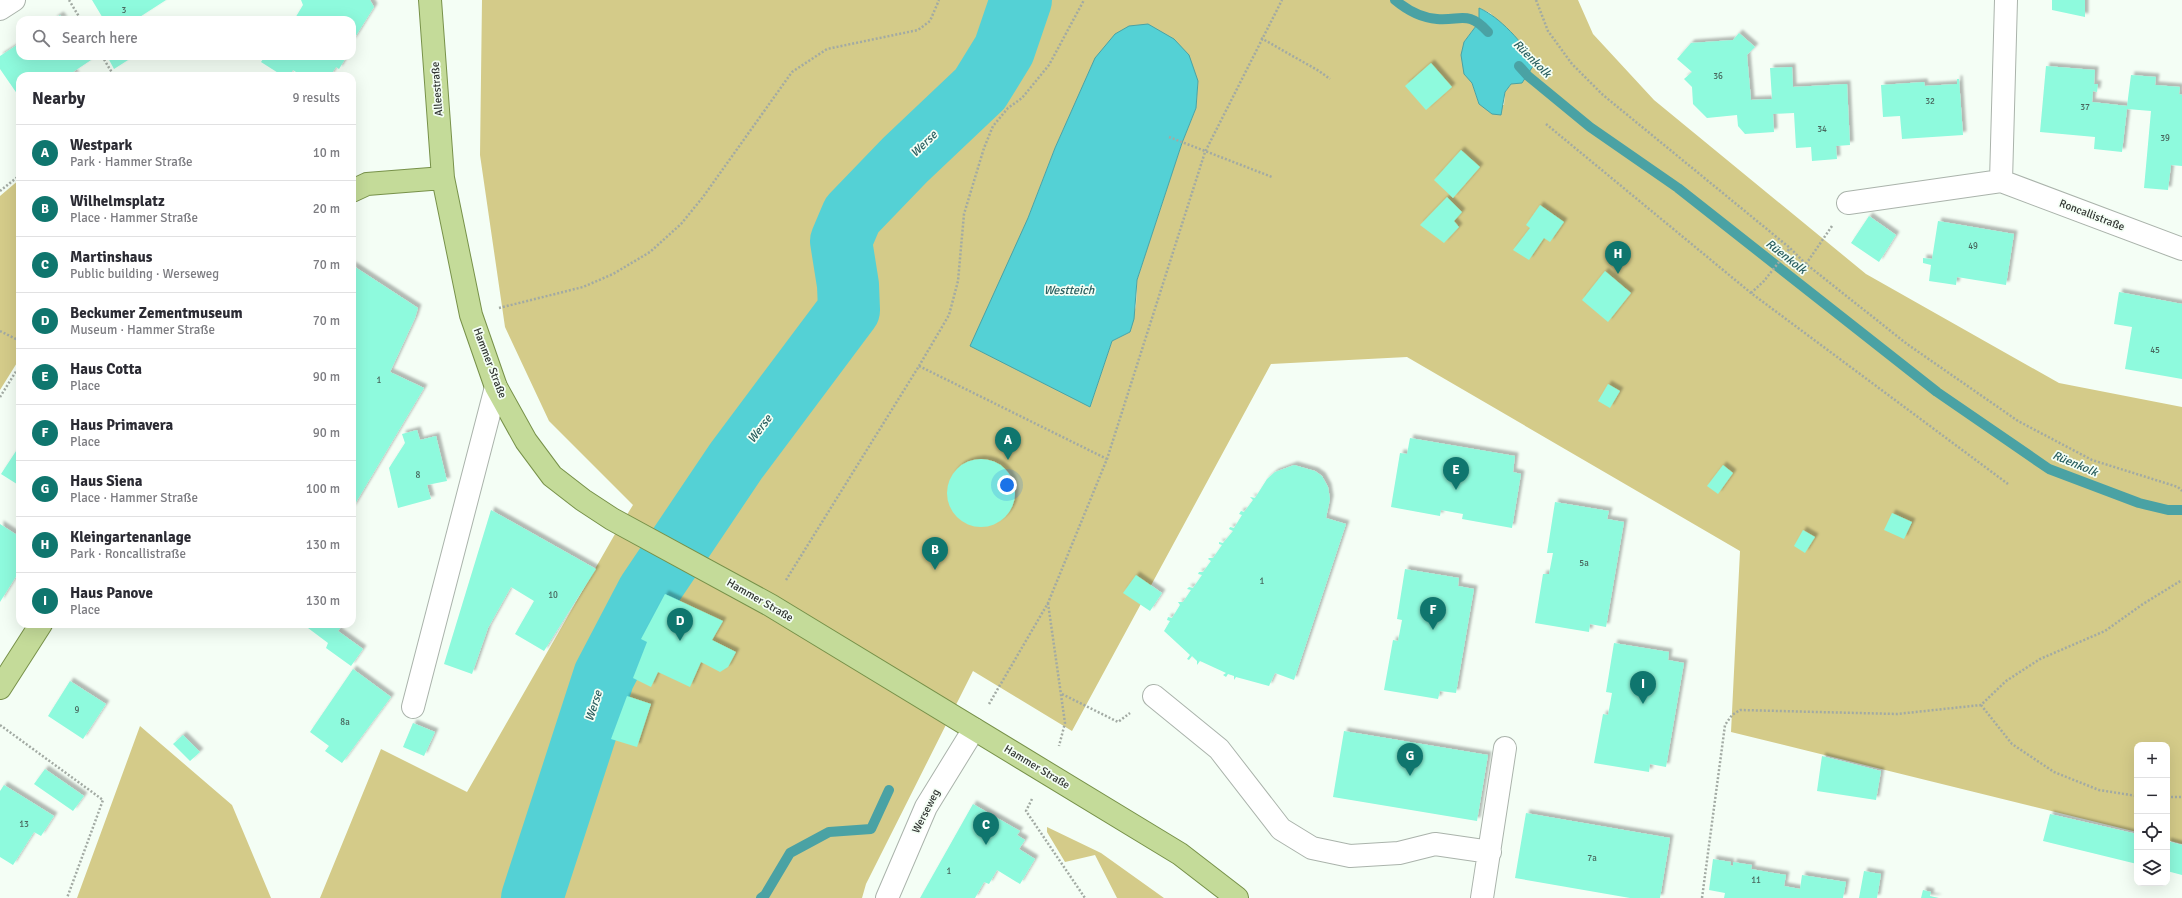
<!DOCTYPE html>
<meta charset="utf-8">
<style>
body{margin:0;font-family:Signika,sans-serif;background:#f2f2f3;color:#2b2b33}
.controls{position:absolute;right:12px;bottom:12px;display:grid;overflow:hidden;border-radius:8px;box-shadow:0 4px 16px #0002}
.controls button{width:36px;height:36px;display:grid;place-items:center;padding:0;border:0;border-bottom:1px solid #e1e1e2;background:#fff;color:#2b2b33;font:20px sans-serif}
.you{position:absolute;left:1007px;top:485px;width:14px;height:14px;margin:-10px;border:3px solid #fff;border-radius:50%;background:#1a73e8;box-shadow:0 0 0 6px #1a73e833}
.badge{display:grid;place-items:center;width:26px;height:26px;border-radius:50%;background:#0f766e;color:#fff;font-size:13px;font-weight:700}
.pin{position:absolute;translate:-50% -33px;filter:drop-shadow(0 1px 2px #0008)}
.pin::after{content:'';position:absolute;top:21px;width:14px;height:12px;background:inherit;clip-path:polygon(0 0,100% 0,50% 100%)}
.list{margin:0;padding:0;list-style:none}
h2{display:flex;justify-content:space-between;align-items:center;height:52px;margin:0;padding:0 16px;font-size:17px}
h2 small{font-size:13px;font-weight:400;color:#7c7c81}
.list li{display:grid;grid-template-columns:26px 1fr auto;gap:12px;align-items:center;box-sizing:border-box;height:56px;padding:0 16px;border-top:1px solid #e1e1e2}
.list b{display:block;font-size:15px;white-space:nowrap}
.list p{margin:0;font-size:13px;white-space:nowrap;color:#7c7c81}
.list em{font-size:13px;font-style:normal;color:#7c7c81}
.icon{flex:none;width:22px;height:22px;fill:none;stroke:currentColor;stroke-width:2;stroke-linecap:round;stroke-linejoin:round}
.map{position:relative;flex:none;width:2182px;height:898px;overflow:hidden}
.search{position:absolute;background:#fff;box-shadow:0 4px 16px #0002;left:16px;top:16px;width:340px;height:44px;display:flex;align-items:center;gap:10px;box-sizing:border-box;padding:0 14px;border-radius:12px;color:#7c7c81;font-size:15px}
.panel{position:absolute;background:#fff;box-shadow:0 4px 16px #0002;left:16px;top:72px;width:340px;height:556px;border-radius:12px}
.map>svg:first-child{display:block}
.green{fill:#d4cb89;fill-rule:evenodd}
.water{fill:#54d1d5;stroke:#4aa2a4}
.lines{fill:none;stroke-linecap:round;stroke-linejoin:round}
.stream{stroke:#4aa2a4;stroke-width:10}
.river{stroke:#54d1d5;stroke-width:62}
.building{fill:#8efadd;filter:url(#shadow)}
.minor-casing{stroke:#aab3ab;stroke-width:24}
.major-casing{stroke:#779149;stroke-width:24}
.path{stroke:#a2aaa3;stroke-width:2.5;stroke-dasharray:2 2;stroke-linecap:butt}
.minor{stroke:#fff;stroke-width:22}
.major{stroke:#c4db99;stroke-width:22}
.labels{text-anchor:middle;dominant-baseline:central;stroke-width:3.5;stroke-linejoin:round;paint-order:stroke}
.number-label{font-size:9px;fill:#48665d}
.street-label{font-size:11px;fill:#313532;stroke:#f4fef5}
.water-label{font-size:12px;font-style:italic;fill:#2a5f60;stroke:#f4fef5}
</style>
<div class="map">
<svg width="2182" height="898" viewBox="0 0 2182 898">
<defs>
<filter id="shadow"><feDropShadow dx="3.5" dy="-3.5" stdDeviation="1" flood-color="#0004"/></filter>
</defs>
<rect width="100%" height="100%" fill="#f4fef5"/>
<path class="green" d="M482 0H1578L1593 34 1654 100 1866 274 2059 383 2182 407V844L2167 840V745H2137V832L1731 732 1740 551 1407 357 1271 364 1072 731 973 671 866 884 862 898H320L381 749 467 792 615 534 633 505 549 421 505 327 480 155ZM1479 8 1490 13 1524 46 1511 84 1505 92 1504 105 1479 104 1472 83 1464 42 1479 22ZM1095 59 1198 81 1196 108 1182 143 1137 280 1136 305 1130 332 1112 341 1090 407 1028 218 1055 148Z
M20 179V358L0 390V196Z
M140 726 232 805 271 898H77Z
M1047 827 1101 853 1164 898H1117L1095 855 1065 862 1047 832Z"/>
<path class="water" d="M1479 8C1500 17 1523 43 1535 63L1522 83 1511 84 1505 92 1501 115 1492 114 1479 104 1472 83 1464 74 1461 55 1464 42 1479 22Z
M1148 24 1174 39 1189 55 1198 81 1196 108 1182 143 1137 280 1134 319 1130 332 1112 341 1090 407 970 346 1028 218 1055 148 1095 58 1115 34 1129 26Z"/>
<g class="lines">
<path class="stream" d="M1395 0C1407 10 1421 18 1437 19 1461 21 1468 10 1488 32
M1519 66 1528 76 1590 127 1678 188 1937 392 2049 469 2139 503 2168 510H2182
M761 898 765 895 790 853 829 832 871 829 889 790"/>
<path class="river" d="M532 898 604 676 648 592 736 461 849 310 848 285 841 241 852 215 905 160 980 89 1004 50 1021 0"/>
</g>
<path class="building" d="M92 0H166L135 20H104Z
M301 0H370L374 7 352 42V20H294L303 5Z
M2052 0H2085V17L2052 10Z
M60 15 64 20H53Z
M1739 33 1755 47 1747 55 1751 100 1772 99 1770 68 1792 67 1793 87 1847 84 1850 145 1836 146 1837 159 1812 161 1811 147 1796 148 1794 113 1773 114 1774 132 1745 134 1738 126 1737 115 1707 118 1693 104 1692 87 1684 79 1692 72 1677 59 1691 43 1733 40Z
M20 43V56H88L91 60 73 72 76 76H20V98L0 69V56Z
M107 56H126L128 60 114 69Z
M265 56H347L339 69 336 67 330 76H302L293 70 289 76H283L261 62Z
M1431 63 1452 87 1426 110 1405 86Z
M2046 66 2095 70 2094 84H2098L2097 92 2093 91 2092 102 2127 106 2131 75 2156 77 2155 85 2180 87 2179 94 2182 95V166L2171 165 2168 190 2144 188 2151 111 2127 109 2122 152 2094 149 2095 137 2040 132Z
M1957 79H1959L1963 135 1902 139 1900 116 1883 117 1881 85 1924 82 1925 86 1957 84Z
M1461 150 1480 167 1453 198 1434 180Z
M1447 197 1462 212 1454 221 1459 227 1444 243 1420 225Z
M1540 205 1564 222 1550 242 1544 238 1529 260 1513 250 1530 228 1526 225Z
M1869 216 1896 235 1879 262 1851 243Z
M1938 221 2014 234 2006 285 1957 277 1956 285 1929 281 1931 265 1923 263V258L1932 259Z
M352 265 418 308 415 318 390 372 424 388 352 509Z
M1605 271 1631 293 1608 322 1582 300Z
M2119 292 2182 304V379L2125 369 2132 327 2114 324Z
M1608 384 1620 391 1610 408 1598 401Z
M417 430 420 440 436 436 447 481 427 485 431 499 398 508 389 468 405 443 402 434Z
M1410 438 1515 456 1513 472 1521 474 1512 528 1462 519 1463 514 1441 510 1440 516 1391 507 1400 453 1407 454Z
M20 445V486L1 474Z
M947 493a34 34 0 1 1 68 0a34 34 0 1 1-68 0Z
M1294 465 1315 471 1322 476 1328 487 1330 499 1326 518 1346 524 1294 680 1275 673 1269 686 1236 677 1234 680V676L1228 674 1226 677 1223 675 1226 673 1200 661 1197 665V661L1192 656 1189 660 1187 659 1190 655 1164 631 1170 621 1167 620 1168 617 1172 618 1180 605 1178 602H1183L1191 590 1187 589 1189 587 1193 588 1202 575 1198 574 1199 572H1203L1211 561 1208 559 1209 558H1213L1222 545 1219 544V542L1223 543 1233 531 1229 529 1230 527 1234 528 1242 515 1239 514 1241 511 1244 512 1253 500 1250 497 1255 498 1267 479 1275 472Z
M1723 465 1733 473 1718 494 1707 486Z
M1555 502 1609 511 1607 519 1624 522 1606 627 1590 624 1589 632 1535 623 1543 574H1549L1553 553H1547Z
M491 510 596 569 544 651 515 634 534 601 511 587 488 628 472 674 444 664Z
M1892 513 1912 522 1904 539 1884 530Z
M0 524 20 537V570L0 602Z
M1803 530 1815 537 1805 553 1794 546Z
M1405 569 1459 578 1458 586 1474 589 1456 693 1440 691 1438 699 1384 690 1393 640 1398 641 1402 620 1397 619Z
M1136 575 1162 593 1150 611 1123 593Z
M665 594 723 621 712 640 736 652 728 667 720 672 701 662 690 687 658 672 651 687 633 678 647 642 641 639Z
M312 624H337L341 627 338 631 363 649 351 666 326 648 328 643 308 628Z
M1614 643 1669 652 1668 660 1684 663 1666 767 1650 764 1649 772 1594 763 1603 714 1608 715 1612 693 1606 692Z
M353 669 391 697 342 763 325 751 329 746 310 732Z
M70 681 106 704 83 739 48 716Z
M627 696 651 704 637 747 611 739Z
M413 723 435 732 424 756 403 747Z
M1344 731 1488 755 1477 821 1333 797Z
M183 735 200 752 190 761 173 744Z
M1822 756 1881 771 1876 800 1817 791Z
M45 769 84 796 73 811 34 784Z
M4 785 54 816 41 836 34 832 13 865 0 857V791Z
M973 804 1020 831 1017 835 1025 840 1019 849 1035 859 1020 884 997 870 989 884 984 882 975 898H920Z
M1526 813 1670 838 1660 898H1630L1515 878Z
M2050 814 2137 834V864L2043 841Z
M2167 841 2182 845V875L2167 871Z
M1713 859 1731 862 1730 865 1733 866V862L1752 865 1751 869 1786 875 1784 886 1800 889 1802 875 1846 882 1843 898H1724L1725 893 1709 890Z
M1864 871 1881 874 1877 898H1859Z
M1923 890 1931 892 1930 896 1939 898H1921Z"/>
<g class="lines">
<defs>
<path id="minor" d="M2006 0 2001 181 2182 249
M0 9 14 0
M1848 203 2001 181
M1154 696 1219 749 1281 829 1312 848 1350 856 1399 853 1435 844 1490 852
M413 707 496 387
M887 898 926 807 974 729
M1482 898 1505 748"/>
<path id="major" d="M430 0 443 178 471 315 496 387 526 441 552 476 583 500 612 519 770 605 1180 854 1237 898
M352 191 367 184 443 178
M0 688 41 624"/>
</defs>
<use href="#minor" class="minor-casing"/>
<use href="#major" class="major-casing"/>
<path class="path" d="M69 0 81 20
M1536 0 1548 31 1572 64 1603 95 1790 248 1806 264 1907 344 2018 421 2092 460 2178 487 2182 491
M1261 38 1319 71 1330 79
M102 56 114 76
M1546 124 1751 293 2008 484
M1169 137 1272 177
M0 191 20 175
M1806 264 1832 226
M1751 293 1764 281 1790 248
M499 308 583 287 613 274 650 252 681 224 703 197 792 72 827 49 918 30 930 21 939 0
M0 331 20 341
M919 366 949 315 958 281 964 214 984 148 993 126 1008 108 1022 98 1049 65 1084 0
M0 397 20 365
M786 580 919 366 1107 459
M1048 603 1065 723 1059 746
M1062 694 1118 722 1130 713
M989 704 1048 603 1107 459 1205 152 1282 0
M1981 705 2012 744 2054 772 2099 790 2137 796
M0 725 103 800 67 898
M2167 797H2182
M1032 799 1026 811 1085 898
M1702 898 1725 725 1732 715 1740 710 1897 714 1981 705 2006 681 2040 659 2105 631 2143 604 2182 580"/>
<use href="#minor" class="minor"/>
<use href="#major" class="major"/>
</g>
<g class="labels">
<g class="number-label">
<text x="124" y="10">3</text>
<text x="1718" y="76">36</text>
<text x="1930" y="101">32</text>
<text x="2085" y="107">37</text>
<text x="1822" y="129">34</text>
<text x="2165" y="138">39</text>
<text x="1973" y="246">49</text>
<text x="2155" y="350">45</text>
<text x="379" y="380">1</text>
<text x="418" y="475">8</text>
<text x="1584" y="563">5a</text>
<text x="1262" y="581">1</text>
<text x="553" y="595">10</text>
<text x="77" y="710">9</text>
<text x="345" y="722">8a</text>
<text x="24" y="824">13</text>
<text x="1592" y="858">7a</text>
<text x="949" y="871">1</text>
<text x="1756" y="880">11</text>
</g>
<g class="street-label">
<text transform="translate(437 89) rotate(-94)">Alleestraße</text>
<text transform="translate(2092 215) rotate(21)">Roncallistraße</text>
<text transform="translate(490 363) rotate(69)">Hammer Straße</text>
<text transform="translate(760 600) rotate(30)">Hammer Straße</text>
<text transform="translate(1037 767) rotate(31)">Hammer Straße</text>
<text transform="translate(926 811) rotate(-63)">Werseweg</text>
</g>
<g class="water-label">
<text transform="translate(1532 59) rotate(45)">Rüenkolk</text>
<text transform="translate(924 144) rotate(-44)">Werse</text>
<text transform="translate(1786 257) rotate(38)">Rüenkolk</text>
<text x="1069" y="290">Westteich</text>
<text transform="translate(760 429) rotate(-53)">Werse</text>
<text transform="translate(2075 464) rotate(23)">Rüenkolk</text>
<text transform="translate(594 706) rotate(-72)">Werse</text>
</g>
</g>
</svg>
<div class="controls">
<button>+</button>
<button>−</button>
<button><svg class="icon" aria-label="locate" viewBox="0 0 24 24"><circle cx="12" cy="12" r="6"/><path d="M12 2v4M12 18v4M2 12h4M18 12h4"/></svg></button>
<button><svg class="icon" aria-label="layers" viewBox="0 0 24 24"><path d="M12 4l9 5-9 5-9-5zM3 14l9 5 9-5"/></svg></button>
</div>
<div class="you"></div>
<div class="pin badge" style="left:1008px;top:460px">A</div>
<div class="pin badge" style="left:935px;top:570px">B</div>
<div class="pin badge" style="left:986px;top:845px">C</div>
<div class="pin badge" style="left:680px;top:641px">D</div>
<div class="pin badge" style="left:1456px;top:490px">E</div>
<div class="pin badge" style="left:1433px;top:630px">F</div>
<div class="pin badge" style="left:1410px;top:776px">G</div>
<div class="pin badge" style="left:1618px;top:274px">H</div>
<div class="pin badge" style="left:1643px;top:704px">I</div>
<div class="search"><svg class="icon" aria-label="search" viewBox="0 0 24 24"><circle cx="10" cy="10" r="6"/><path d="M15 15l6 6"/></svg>Search here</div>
<section class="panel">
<h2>Nearby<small>9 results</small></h2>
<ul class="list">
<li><span class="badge">A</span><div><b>Westpark</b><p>Park · Hammer Straße</p></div><em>10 m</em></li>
<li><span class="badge">B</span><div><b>Wilhelmsplatz</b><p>Place · Hammer Straße</p></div><em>20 m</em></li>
<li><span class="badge">C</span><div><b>Martinshaus</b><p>Public building · Werseweg</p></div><em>70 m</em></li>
<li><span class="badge">D</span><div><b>Beckumer Zementmuseum</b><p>Museum · Hammer Straße</p></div><em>70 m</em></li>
<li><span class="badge">E</span><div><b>Haus Cotta</b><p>Place</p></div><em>90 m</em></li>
<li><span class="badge">F</span><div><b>Haus Primavera</b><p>Place</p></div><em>90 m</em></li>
<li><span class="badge">G</span><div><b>Haus Siena</b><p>Place · Hammer Straße</p></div><em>100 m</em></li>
<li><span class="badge">H</span><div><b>Kleingartenanlage</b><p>Park · Roncallistraße</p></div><em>130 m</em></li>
<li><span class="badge">I</span><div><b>Haus Panove</b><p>Place</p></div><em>130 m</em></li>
</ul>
</section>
</div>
